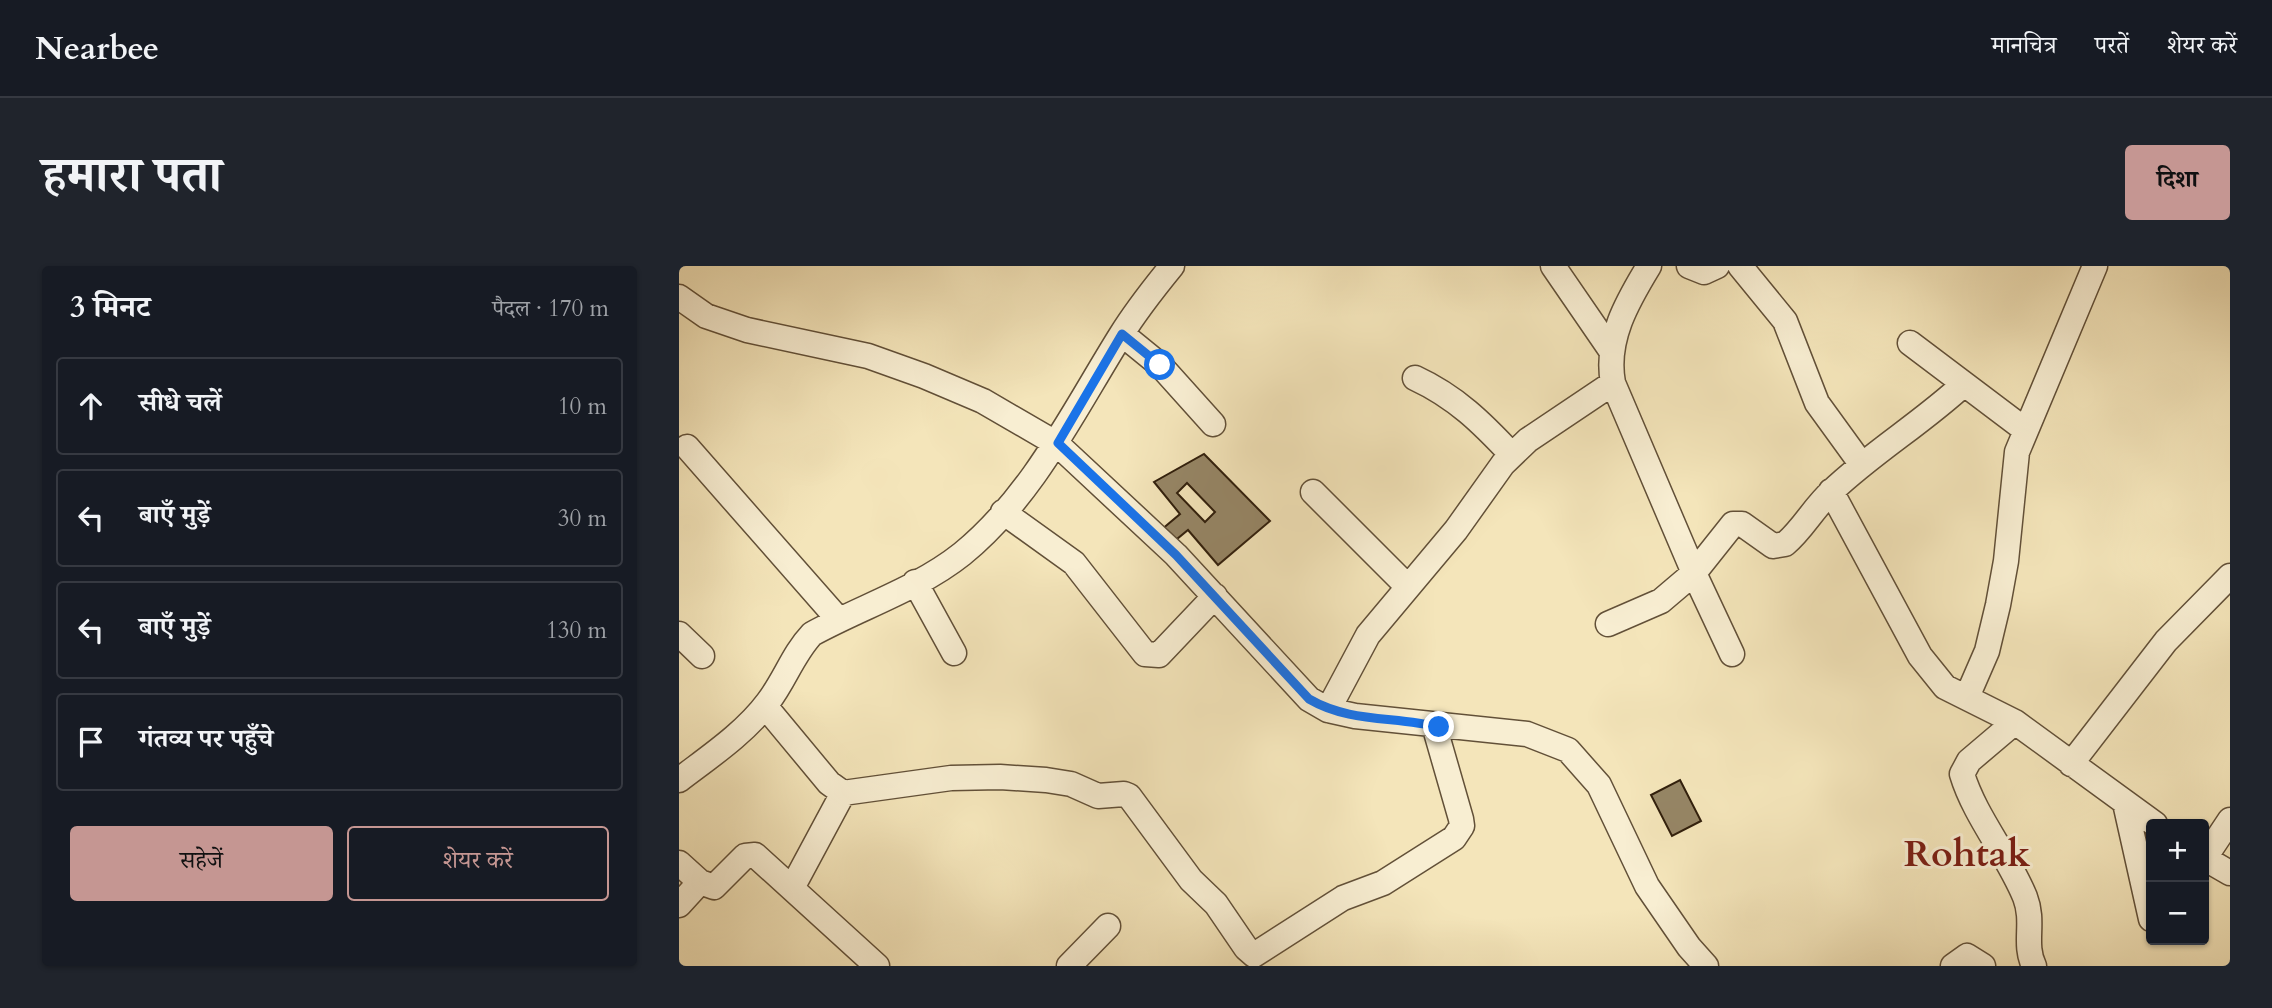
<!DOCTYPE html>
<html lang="hi">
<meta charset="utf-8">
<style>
body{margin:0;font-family:Cardo,"Noto Serif Devanagari",serif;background:#20242c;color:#f1f3f6}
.controls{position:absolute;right:21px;bottom:21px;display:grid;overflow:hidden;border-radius:7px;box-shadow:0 2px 5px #0004}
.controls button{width:63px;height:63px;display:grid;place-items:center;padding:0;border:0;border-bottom:2px solid #363941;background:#171b24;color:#f1f3f6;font:35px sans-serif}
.stop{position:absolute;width:21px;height:21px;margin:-16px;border:5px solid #1a73e8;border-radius:50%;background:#fff}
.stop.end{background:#1a73e8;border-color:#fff;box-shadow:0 2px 7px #0008}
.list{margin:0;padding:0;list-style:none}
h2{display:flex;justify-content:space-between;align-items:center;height:91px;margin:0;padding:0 28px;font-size:30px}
h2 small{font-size:23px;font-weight:400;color:#9ea1a6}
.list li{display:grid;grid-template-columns:46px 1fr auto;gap:21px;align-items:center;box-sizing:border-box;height:98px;margin:0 14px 14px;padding:0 14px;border:2px solid #363941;border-radius:7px}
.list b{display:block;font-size:26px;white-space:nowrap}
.list em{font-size:23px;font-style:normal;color:#9ea1a6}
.actions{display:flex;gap:14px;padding:21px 28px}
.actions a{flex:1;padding:16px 0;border:2px solid #c59692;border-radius:7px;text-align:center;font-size:24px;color:#c59692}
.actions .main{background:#c59692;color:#111}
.icon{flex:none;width:38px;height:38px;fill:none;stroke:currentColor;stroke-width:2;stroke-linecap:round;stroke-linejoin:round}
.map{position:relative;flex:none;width:1551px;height:700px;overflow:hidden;border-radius:7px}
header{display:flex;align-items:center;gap:42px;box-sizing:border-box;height:98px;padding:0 35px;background:#171b24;border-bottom:2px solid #363941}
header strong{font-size:33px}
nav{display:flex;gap:38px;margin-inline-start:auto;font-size:24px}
.intro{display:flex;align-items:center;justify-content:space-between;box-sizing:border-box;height:168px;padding:0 42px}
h1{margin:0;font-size:49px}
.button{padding:18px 32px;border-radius:7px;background:#c59692;color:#111;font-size:24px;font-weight:700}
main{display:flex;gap:42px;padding:0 42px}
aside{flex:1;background:#171b24;border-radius:7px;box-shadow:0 2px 5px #0004}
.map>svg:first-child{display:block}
.building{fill:#968666;stroke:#311f0c;stroke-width:2;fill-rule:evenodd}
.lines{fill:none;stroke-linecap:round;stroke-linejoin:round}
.minor-casing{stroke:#625038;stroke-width:27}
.minor{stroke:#f8eed2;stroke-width:24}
.route{stroke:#1a73e8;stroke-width:9}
.labels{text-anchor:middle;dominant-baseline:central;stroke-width:6;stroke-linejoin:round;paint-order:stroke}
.town-label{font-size:37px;font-weight:bold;fill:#7a1f14;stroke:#f8eed2}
</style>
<header>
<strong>Nearbee</strong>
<nav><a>मानचित्र</a><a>परतें</a><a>शेयर करें</a></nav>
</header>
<div class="intro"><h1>हमारा पता</h1><a class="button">दिशा</a></div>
<main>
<aside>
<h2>3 मिनट<small>पैदल · 170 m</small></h2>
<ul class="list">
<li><svg class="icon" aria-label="ahead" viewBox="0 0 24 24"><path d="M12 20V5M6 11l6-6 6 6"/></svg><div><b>सीधे चलें</b></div><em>10 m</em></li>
<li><svg class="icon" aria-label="left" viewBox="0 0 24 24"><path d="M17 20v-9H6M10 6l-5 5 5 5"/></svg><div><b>बाएँ मुड़ें</b></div><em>30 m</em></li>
<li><svg class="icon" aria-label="left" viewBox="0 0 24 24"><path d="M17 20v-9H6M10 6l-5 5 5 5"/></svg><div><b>बाएँ मुड़ें</b></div><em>130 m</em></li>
<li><svg class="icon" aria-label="arrive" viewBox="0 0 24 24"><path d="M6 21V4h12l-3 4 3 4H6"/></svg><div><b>गंतव्य पर पहुँचे</b></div></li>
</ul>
<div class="actions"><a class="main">सहेजें</a><a>शेयर करें</a></div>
</aside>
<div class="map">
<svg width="1551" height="700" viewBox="0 0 1551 700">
<rect width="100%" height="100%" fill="#f4e5ba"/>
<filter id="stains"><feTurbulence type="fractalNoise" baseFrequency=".00286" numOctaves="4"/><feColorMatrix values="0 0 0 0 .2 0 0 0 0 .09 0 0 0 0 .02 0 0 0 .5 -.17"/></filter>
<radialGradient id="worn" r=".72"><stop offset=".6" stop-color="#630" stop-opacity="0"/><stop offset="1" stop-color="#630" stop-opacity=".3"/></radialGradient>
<path class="building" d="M525 188 591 255 539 299 509 264 487 282 476 269 501 248 475 216ZM508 217 536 246 526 256 498 227Z
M1001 514 1022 555 993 570 972 529Z"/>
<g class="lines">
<defs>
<path id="minor" d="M874 0 931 83
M1010 0 1025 6 1038 0
M1061 0 1106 55 1138 137 1183 199
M0 31 27 50 68 64 189 90 245 110 304 135 378 178 497 289 630 433 649 444 676 450 848 468 889 484 920 519 968 620 1010 681 1027 700
M443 68 481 99 534 158
M1231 77 1345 163
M736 112C777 131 803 157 833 189
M934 117 1015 307 1053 388
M8 181 160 354
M1152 225 1241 390 1266 421 1336 456 1476 558
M634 226 728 320
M324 246 395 297 466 388 480 389 536 330
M236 316 275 387
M929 358 982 335 1015 307 1054 258H1063L1094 280 1106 278C1124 263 1135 241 1153 225 1194 186 1243 157 1285 118
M0 368 23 390
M1288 431 1308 385 1319 339 1327 295 1338 186 1416 0
M86 440 150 517 164 527 272 512 321 511 367 514 392 518 419 530 445 528 450 530 512 614 537 638 567 682 575 689 664 632 704 617 775 572 783 560 782 553 755 459
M649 444 689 369 777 264 824 198 849 174 934 117C926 74 948 36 970 0
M1336 456 1290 495 1283 508C1296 551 1329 589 1346 631 1356 657 1344 677 1355 700
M1392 498 1487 375 1551 310
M0 514C30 491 66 467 89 436 106 414 114 388 133 368 182 341 239 323 283 288 354 230 395 144 442 69 457 45 475 22 493 0
M1446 537 1472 653
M1525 592 1551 607
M1525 593 1551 554
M0 597 21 616 35 621 66 590 76 589 198 700
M113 622 164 527
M0 639 21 616
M390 700 429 660
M1274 700 1288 690 1304 700"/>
</defs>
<use href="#minor" class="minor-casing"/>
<use href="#minor" class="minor"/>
</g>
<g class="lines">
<path class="route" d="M481 99 443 68 379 177 497 289 630 433C671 457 716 450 760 461"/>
</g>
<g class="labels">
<g class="town-label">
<text x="1288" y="588">Rohtak</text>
</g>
</g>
<rect width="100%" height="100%" filter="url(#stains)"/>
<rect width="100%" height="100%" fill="url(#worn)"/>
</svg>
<div class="controls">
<button>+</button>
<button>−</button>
</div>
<div class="stop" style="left:481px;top:99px"></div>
<div class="stop end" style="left:760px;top:461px"></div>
</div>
</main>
